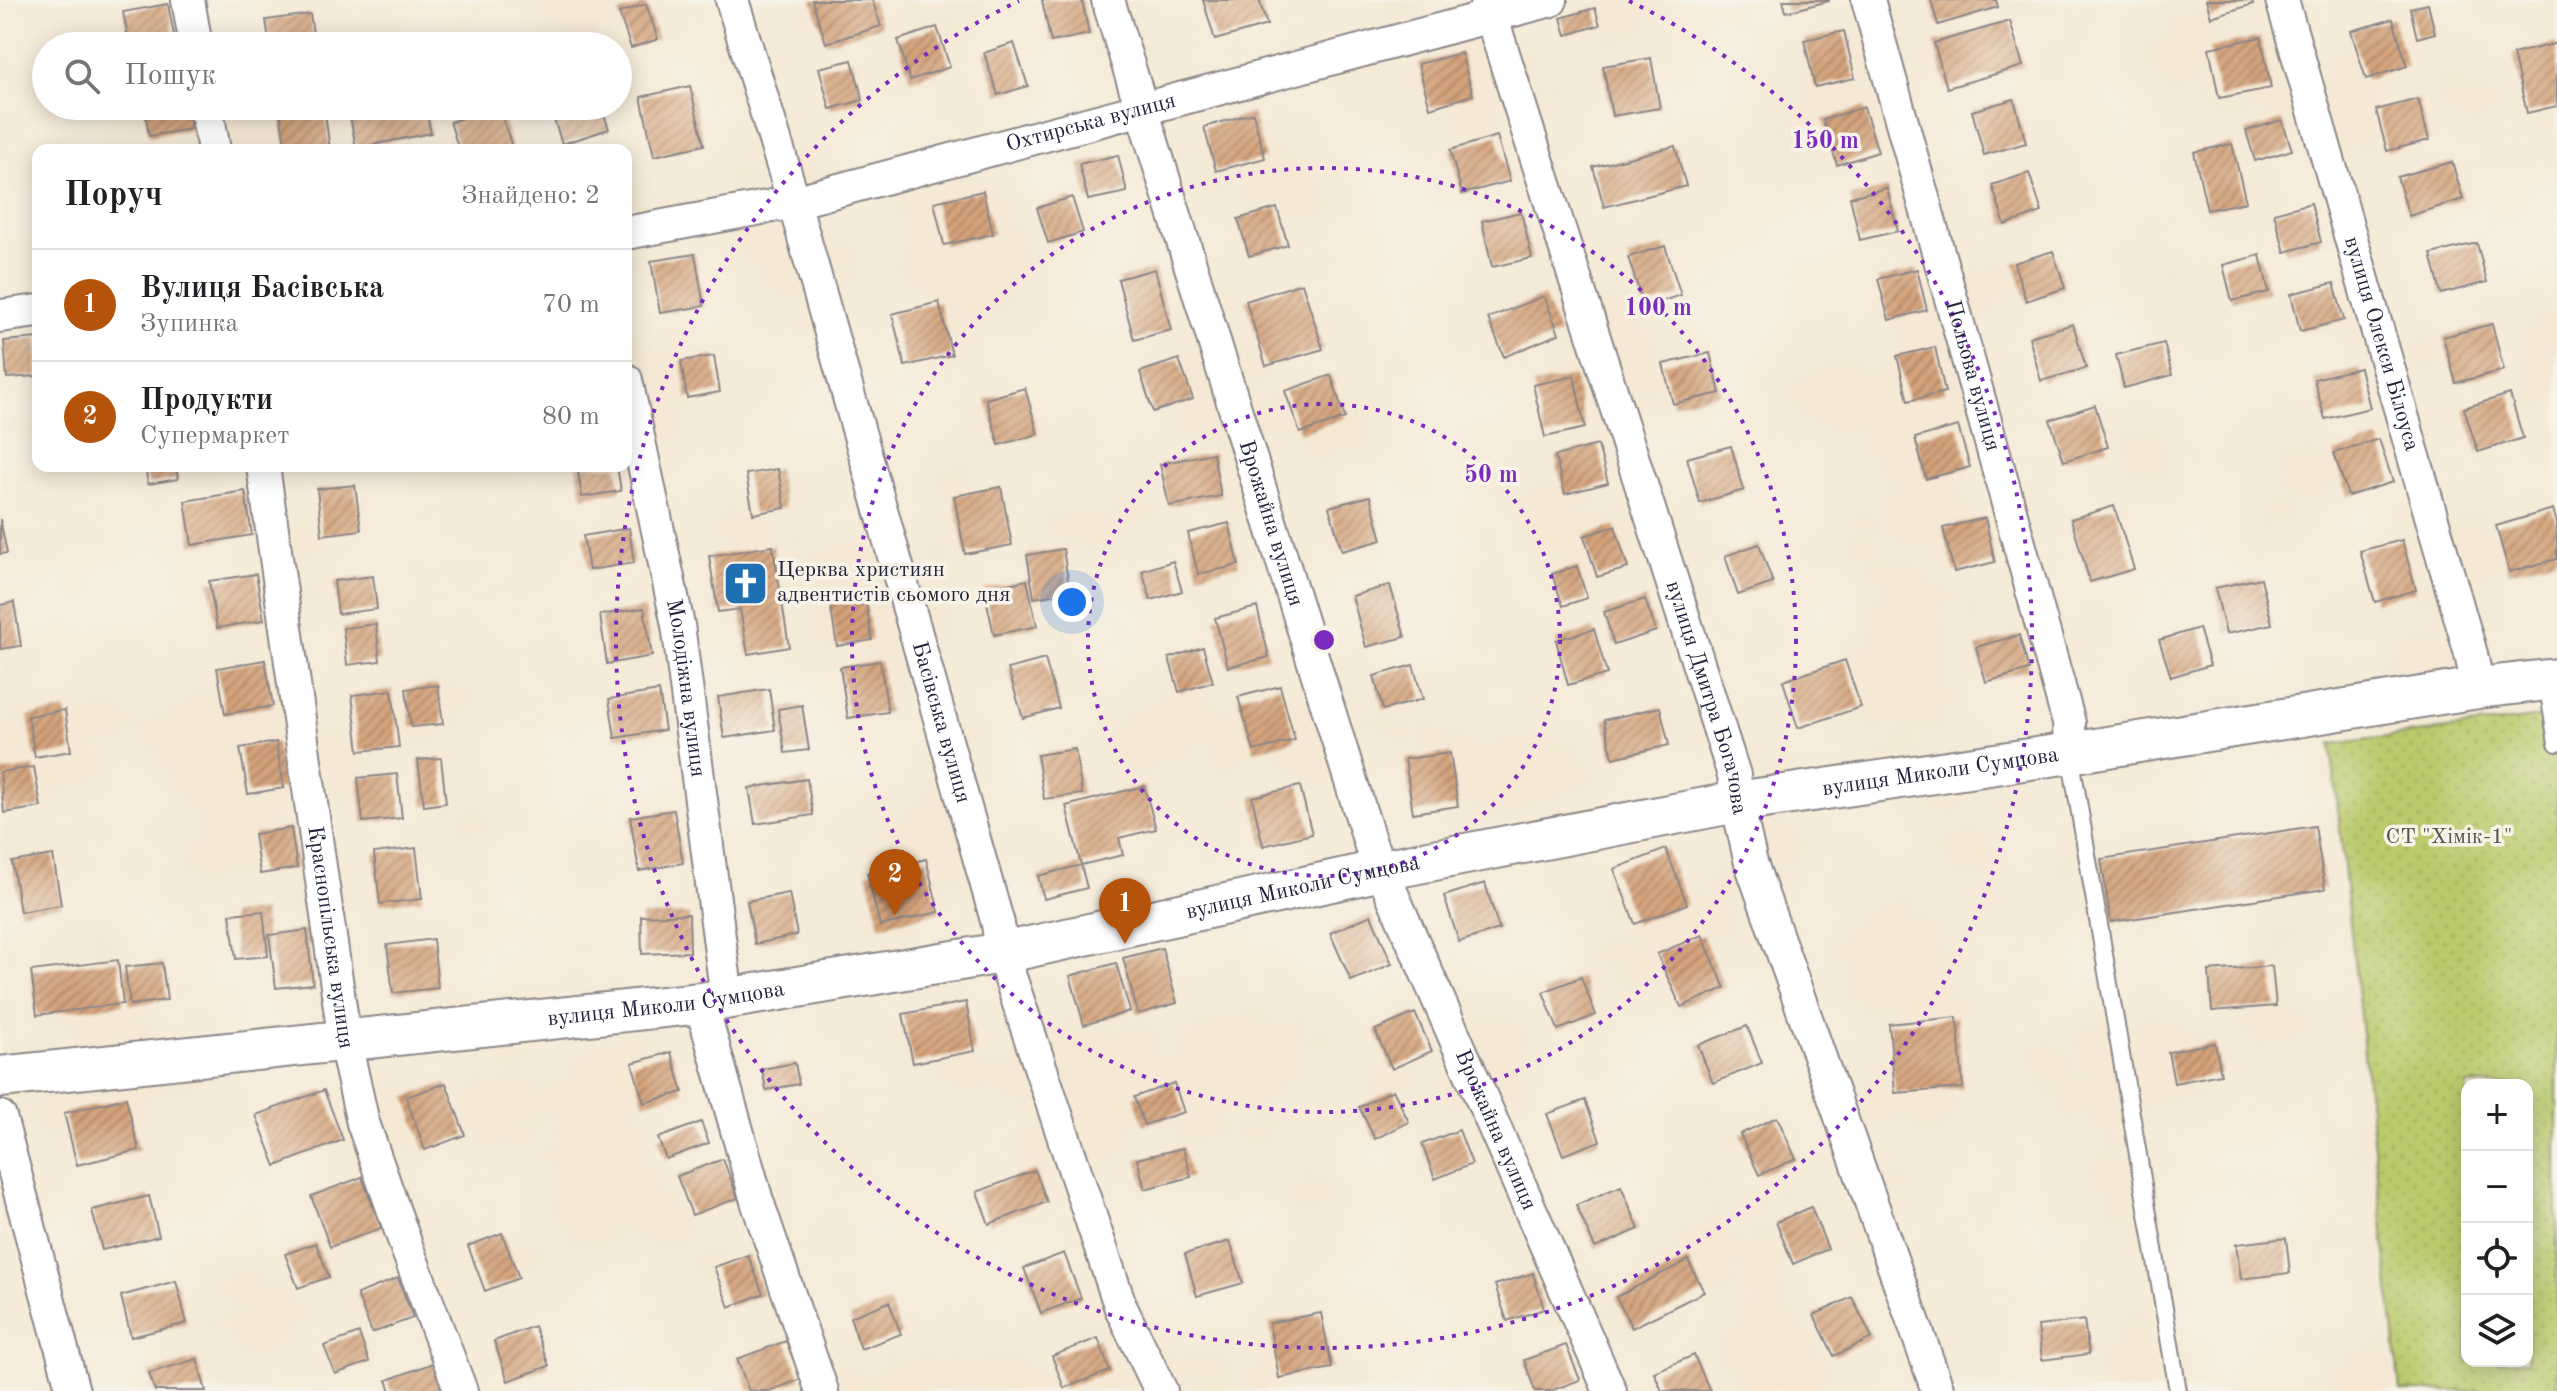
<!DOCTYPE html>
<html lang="uk">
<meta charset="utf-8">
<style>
body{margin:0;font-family:"Old Standard TT",serif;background:#f6f6f6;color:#202124}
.controls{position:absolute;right:24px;bottom:24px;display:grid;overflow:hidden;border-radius:16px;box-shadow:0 4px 20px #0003}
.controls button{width:72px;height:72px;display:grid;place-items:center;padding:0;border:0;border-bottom:2px solid #e0e0e0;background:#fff;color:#202124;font:40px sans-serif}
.you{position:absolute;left:1072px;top:602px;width:28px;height:28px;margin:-20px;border:6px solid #fff;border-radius:50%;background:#1a73e8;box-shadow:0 0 0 12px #1a73e833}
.badge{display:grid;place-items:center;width:52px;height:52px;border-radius:50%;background:#b45309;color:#fff;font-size:26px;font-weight:700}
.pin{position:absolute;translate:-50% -66px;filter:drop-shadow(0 2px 4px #0008)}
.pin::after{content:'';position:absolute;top:42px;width:28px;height:24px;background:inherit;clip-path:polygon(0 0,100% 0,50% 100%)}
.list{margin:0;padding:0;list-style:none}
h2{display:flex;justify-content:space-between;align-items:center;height:104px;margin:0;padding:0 32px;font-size:34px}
h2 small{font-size:26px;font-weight:400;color:#757577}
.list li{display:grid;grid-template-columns:52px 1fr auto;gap:24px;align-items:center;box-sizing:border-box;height:112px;padding:0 32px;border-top:2px solid #e0e0e0}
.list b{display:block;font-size:30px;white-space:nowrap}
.list p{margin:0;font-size:26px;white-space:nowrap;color:#757577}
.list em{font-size:26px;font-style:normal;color:#757577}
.icon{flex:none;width:44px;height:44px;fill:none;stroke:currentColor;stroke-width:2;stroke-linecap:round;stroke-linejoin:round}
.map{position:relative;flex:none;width:2557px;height:1391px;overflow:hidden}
.search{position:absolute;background:#fff;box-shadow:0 4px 20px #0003;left:32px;top:32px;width:600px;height:88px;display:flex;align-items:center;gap:20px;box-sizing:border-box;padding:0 28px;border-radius:44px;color:#757577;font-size:30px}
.panel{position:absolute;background:#fff;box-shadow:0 4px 20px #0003;left:32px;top:144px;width:600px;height:328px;border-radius:16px}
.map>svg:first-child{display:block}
.garden{fill:url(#garden-dots);stroke:#6e7654;stroke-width:2;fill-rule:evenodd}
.building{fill:url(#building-hatch)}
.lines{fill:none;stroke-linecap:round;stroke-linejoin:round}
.service-casing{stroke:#8c8688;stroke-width:20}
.minor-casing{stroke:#8c8688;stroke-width:36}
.tertiary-casing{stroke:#8c8688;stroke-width:44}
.service{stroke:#fff;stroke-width:16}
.minor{stroke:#fff;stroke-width:32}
.tertiary{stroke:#fff;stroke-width:40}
.ring{fill:none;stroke:#7b2cbf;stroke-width:4;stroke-dasharray:4 8}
.labels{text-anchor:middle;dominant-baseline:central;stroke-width:7;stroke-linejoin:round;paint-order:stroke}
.street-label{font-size:22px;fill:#22223b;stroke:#f7f3e8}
.poi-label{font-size:22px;fill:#22223b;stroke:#f7f3e8;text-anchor:start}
.park-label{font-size:22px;fill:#50544a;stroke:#f7f3e8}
.centre{fill:#7b2cbf;stroke:#f7f3e8;stroke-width:4}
.ring-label{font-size:24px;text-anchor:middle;font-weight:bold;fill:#7b2cbf;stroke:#f7f3e8;stroke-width:7;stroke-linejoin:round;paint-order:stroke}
</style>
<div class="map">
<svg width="2557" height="1391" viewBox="0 0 2557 1391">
<defs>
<pattern id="garden-dots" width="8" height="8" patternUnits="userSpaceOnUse" patternTransform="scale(2)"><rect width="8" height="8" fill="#baca6c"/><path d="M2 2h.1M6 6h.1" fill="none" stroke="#a0ad5e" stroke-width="1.8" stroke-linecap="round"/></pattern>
<pattern id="building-hatch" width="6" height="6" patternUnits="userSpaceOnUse" patternTransform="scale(2)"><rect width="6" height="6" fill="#d4a37b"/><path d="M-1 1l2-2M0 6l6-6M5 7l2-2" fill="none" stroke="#ac8466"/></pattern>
</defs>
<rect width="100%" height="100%" fill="#f7f3e8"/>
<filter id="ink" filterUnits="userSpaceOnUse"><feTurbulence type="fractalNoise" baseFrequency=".0125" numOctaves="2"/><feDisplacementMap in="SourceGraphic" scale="16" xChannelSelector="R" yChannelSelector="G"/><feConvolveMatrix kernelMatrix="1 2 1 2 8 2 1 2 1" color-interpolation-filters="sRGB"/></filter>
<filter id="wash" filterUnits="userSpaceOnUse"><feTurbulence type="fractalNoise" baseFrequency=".006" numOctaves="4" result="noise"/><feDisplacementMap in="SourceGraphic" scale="32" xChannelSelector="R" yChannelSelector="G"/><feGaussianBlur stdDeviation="1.8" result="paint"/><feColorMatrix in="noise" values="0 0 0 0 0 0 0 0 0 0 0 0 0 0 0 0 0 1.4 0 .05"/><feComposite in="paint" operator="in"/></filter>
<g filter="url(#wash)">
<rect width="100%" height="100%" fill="#f5e9d5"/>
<path class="garden" d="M2557 715V1391H2400L2331 744ZM2467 1085H2527V1361H2467Z"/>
<g id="blocks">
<path class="building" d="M812 0H872L881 26 826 43Z
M1042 0H1082L1089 34 1051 42Z
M1203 0H1259L1267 25 1215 40Z
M1783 0H1829V1L1786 12Z
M1931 0H1996L1998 7 1938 25Z
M2206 0H2252L2253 4 2211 17Z
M168 4 176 46H130L123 12Z
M646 4 658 39 631 48 619 13Z
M2428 4 2435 33 2417 38 2410 8Z
M1595 8 1600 25 1566 35 1561 18Z
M310 14 315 46H270L266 20Z
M2393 19 2407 66 2366 79 2351 31Z
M2010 21 2023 66 1947 88 1934 43Z
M937 27 950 67 910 80 898 40Z
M1844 31 1855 78 1815 87 1804 40Z
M2261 37 2271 88 2219 98 2209 48Z
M1014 43 1028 86 998 95 984 53Z
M2557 43V106L2527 113 2513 54Z
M1461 53 1473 95 1430 108 1418 64Z
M1651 58 1660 108 1612 116 1603 66Z
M852 60 863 100 830 109 819 68Z
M690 86 704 145 654 156 641 97Z
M2014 99 2026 143 1984 155 1972 111Z
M2418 99 2429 140 2387 151 2376 110Z
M144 106H187L191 129 149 136Z
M279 106H324L330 150H286Z
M348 106H425L431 133 356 148Z
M499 106 513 150H459L450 122Z
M562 106H601L609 129 562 144 551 110Z
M1864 107 1878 152 1837 165 1823 120Z
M1253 113 1265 158 1216 171 1204 127Z
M2282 120 2292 150 2255 161 2246 131Z
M1497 136 1510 181 1462 194 1450 150Z
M2232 144 2246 202 2207 210 2194 152Z
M1675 146 1686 186 1604 207 1593 167Z
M1118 155 1127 192 1088 200 1079 164Z
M2452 162 2463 199 2409 216 2397 177Z
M2029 173 2042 212 2005 225 1992 185Z
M1887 188 1898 231 1860 240 1850 197Z
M983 191 993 234 944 245 934 202Z
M1072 197 1083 232 1048 243 1037 208Z
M2311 203 2321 242 2285 252 2274 213Z
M1277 208 1288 245 1249 256 1238 219Z
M1521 212 1532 258 1492 267 1482 221Z
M2477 243 2487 282 2441 294 2431 254Z
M1665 246 1681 295 1644 307 1628 257Z
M2053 251 2065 288 2026 301 2014 263Z
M695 254 704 306 660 313 651 261Z
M2260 255 2269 292 2232 301 2223 265Z
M1155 269 1171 330 1134 340 1118 279Z
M1917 269 1927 310 1889 320 1878 279Z
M1302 283 1323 349 1266 366 1246 301Z
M2334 283 2344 320 2300 331 2291 294Z
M1544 296 1559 334 1504 357 1488 318Z
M939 302 952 355 905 366 892 314Z
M2073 324 2086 368 2041 381 2029 337Z
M2492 324 2504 370 2456 383 2443 337Z
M38 338V376L7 378 4 341Z
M2164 343 2172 375 2124 388 2116 355Z
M1935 347 1945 392 1908 401 1897 356Z
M1710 353 1720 393 1673 404 1663 364Z
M714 356 720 392 687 398 681 361Z
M1179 359 1193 399 1153 412 1140 372Z
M2360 368 2370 408 2325 419 2314 379Z
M1331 375 1345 418 1300 433 1285 391Z
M1574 376 1585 428 1545 437 1533 385Z
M1025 388 1038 434 999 445 986 399Z
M2510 394 2523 438 2478 452 2464 408Z
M2095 405 2108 447 2064 461 2050 420Z
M1958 426 1970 467 1926 479 1915 438Z
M2379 439 2393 482 2348 496 2334 453Z
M1598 445 1608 483 1565 494 1555 456Z
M1731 446 1744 490 1700 503 1687 458Z
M1213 453 1221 496 1169 506 1160 464Z
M145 466H176L178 479 148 484Z
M577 466H617L621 491 582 497Z
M778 469 785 508 753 514 746 474Z
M355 485 361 530 322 535 317 489Z
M1001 487 1012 545 965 554 954 496Z
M245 491 252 535 192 545 185 501Z
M1370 496 1382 540 1342 551 1329 507Z
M2114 506 2134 569 2090 582 2071 519Z
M2553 509 2557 523V559L2509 572 2496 526Z
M1985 518 1995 562 1954 572 1943 528Z
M0 519 7 553 0 554Z
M1229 523 1239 565 1198 574 1188 533Z
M1615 526 1628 568 1597 577 1584 536Z
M629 528 634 563 589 570 583 536Z
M2402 540 2416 590 2375 602 2360 551Z
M1759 544 1773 583 1738 595 1725 556Z
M773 546 789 647 748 654 740 609 718 612 709 556Z
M1063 549 1070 592 1034 598 1027 555Z
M1173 561 1182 591 1151 600 1142 571Z
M1577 566 1587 598 1563 606 1552 574Z
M256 574 264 620 217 628 209 581Z
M373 576 377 609 338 614 334 581Z
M2261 578 2272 624 2226 634 2215 588Z
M1027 580 1037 626 994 635 984 589Z
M1390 585 1405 637 1366 647 1352 596Z
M864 591 872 640 837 646 829 596Z
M1645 599 1656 631 1614 645 1604 612Z
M14 602 21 646 0 649V605Z
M1257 607 1269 657 1228 667 1215 618Z
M644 608 652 656 607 664 600 615Z
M376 624 380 661 347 665 343 628Z
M2199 628 2210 665 2171 677 2159 640Z
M1594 629 1607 674 1568 685 1556 640Z
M2019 635 2029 670 1986 682 1976 647Z
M1203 647 1213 682 1179 692 1169 658Z
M1045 659 1059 708 1023 718 1008 669Z
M265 660 273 706 225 714 217 668Z
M1845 660 1861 707 1798 728 1783 681Z
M880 661 888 712 848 718 840 667Z
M1413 665 1423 699 1383 710 1374 676Z
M438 685 443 724 411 727 406 689Z
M1280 686 1295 740 1254 751 1238 697Z
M769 689 775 730 724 738 718 697Z
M392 690 399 747 359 751 352 695Z
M659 691 665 730 615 738 609 699Z
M802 705 809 750 785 753 778 709Z
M1660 707 1669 745 1613 758 1604 720Z
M65 710 71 751 35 757 28 716Z
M276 742 284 788 248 794 240 748Z
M1075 749 1082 794 1044 799 1037 755Z
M1450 753 1458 806 1413 813 1405 759Z
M441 758 446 803 424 806 418 760Z
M34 767 41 807 4 813 0 772Z
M397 774 402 818 363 822 358 778Z
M807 779 813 815 755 824 749 788Z
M1144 786 1156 829 1119 838 1123 855 1081 865 1066 806Z
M1300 786 1312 834 1263 846 1252 797Z
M674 810 683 863 639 871 630 817Z
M2315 826 2325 889 2111 922 2101 859Z
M291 828 297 868 260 874 254 834Z
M416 848 422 899 380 904 374 853Z
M1666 849 1687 904 1635 924 1614 869Z
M53 855 61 905 20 912 12 862Z
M926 859 939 912 880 926 867 873Z
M1081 865 1087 888 1044 899 1038 876Z
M1485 883 1499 929 1459 942 1444 896Z
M789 893 797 935 755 944 747 901Z
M263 911 268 956 236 959 230 914Z
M689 914 690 952 642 954 641 916Z
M1371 915 1392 964 1351 981 1330 933Z
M307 930 313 984 276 988 269 935Z
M1702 935 1725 988 1681 1007 1657 954Z
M433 939 438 988 393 993 387 945Z
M1162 948 1177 1003 1138 1014 1123 958Z
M118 960 123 1004 37 1015 31 971Z
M162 963 167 1000 130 1005 125 967Z
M1116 963 1130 1011 1084 1025 1070 976Z
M2272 966 2276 1006 2212 1011 2209 971Z
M1581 977 1596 1015 1558 1030 1543 992Z
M966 1002 975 1051 913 1063 903 1014Z
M1415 1013 1432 1051 1392 1069 1375 1030Z
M1957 1017 1963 1088 1895 1093 1889 1024Z
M1747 1026 1762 1063 1713 1083 1698 1045Z
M2215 1043 2221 1074 2174 1083 2168 1052Z
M671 1052 683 1092 644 1103 632 1063Z
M795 1063 799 1084 766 1090 762 1069Z
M446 1083 465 1135 425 1150 406 1097Z
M1174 1083 1184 1112 1144 1125 1134 1097Z
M324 1090 343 1140 276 1166 256 1115Z
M1393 1090 1409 1122 1375 1139 1359 1107Z
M126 1098 139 1150 77 1165 64 1113Z
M1585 1100 1600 1141 1563 1155 1547 1114Z
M1777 1117 1796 1159 1759 1175 1740 1134Z
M701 1122 709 1143 666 1159 658 1138Z
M1459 1130 1472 1164 1435 1179 1422 1144Z
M1183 1148 1191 1177 1145 1189 1137 1159Z
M723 1159 738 1198 692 1215 677 1176Z
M1035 1170 1047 1202 989 1224 977 1192Z
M362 1177 381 1228 330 1247 311 1196Z
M1621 1186 1639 1229 1595 1248 1576 1205Z
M149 1196 159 1236 102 1250 92 1210Z
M1811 1207 1828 1249 1793 1264 1776 1222Z
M502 1233 519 1278 485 1291 468 1246Z
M2286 1238 2290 1273 2241 1279 2236 1244Z
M1230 1241 1243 1283 1197 1296 1185 1254Z
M316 1243 329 1277 298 1288 285 1254Z
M1064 1253 1081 1298 1041 1313 1024 1268Z
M748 1255 763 1294 729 1307 714 1267Z
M1688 1260 1704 1292 1632 1328 1616 1297Z
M1533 1273 1544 1309 1507 1321 1495 1285Z
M398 1278 413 1318 372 1333 357 1294Z
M176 1281 187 1323 131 1337 121 1296Z
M1852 1297 1872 1338 1834 1356 1814 1315Z
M889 1302 901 1334 861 1349 850 1317Z
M1321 1313 1332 1368 1279 1378 1269 1323Z
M2084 1320 2089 1354 2042 1360 2038 1326Z
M534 1326 549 1366 508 1381 494 1341Z
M359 1333 369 1362 335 1374 324 1346Z
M1098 1338 1110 1371 1064 1388 1052 1356Z
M786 1341 801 1379 769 1391H749L737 1359Z
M1566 1345 1580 1380 1550 1391H1535L1524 1360Z
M1694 1355 1710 1391H1662L1654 1372Z
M197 1359 206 1391H155L149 1373Z
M433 1363 443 1391H391L387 1380Z"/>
</g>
</g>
<g filter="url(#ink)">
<use href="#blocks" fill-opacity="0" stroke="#8c8688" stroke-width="2"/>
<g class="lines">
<defs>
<path id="service" d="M2547 681 2557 743
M2070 754 2178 1391"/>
<g id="minor">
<path d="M188 0 196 46"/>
<path id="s1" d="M732 0 794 202 998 924 1002 953 1121 1308 1161 1391"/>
<path id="s2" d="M1108 0 1371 846 1610 1391"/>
<path id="s3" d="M1486 0 1734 775 1737 802 1751 863 1938 1391"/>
<path id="s4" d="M1868 0 2069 723 2070 753"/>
<path id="s5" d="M2282 0 2471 654 2478 688"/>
<path d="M206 106 214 150"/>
<path id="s6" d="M626 233 794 202 1551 0"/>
<path d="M0 316 38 311"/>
<path id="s7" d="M626 380 678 625 727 998"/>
<path id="s8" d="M263 466 345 1042 363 1123 408 1251 461 1391"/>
<path d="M701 1003 757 1201 822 1391"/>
<path d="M0 1117 73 1391"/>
</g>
<g id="tertiary">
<path id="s9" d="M0 1077 701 1003 1002 953 1382 870 1737 802 2070 753 2478 688 2557 679"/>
</g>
</defs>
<use href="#service" class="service-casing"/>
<use href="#minor" class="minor-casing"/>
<use href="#tertiary" class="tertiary-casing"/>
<use href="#service" class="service"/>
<use href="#minor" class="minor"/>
<use href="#tertiary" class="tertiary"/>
</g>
</g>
<g class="ring">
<circle cx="1324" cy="640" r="236"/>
<circle cx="1324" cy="640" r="472"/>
<path d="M1629 1A708 708 0 1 1 1019 1"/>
</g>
<defs>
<symbol id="church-square" viewBox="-11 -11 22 22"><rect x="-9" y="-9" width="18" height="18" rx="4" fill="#1f6fb2" stroke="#f7f3e8"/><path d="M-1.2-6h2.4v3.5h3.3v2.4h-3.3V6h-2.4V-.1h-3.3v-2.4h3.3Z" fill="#fff"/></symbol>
</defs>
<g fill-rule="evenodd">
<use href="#church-square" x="720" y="558" width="51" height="51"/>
</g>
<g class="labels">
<g class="street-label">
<text stroke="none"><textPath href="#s6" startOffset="478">Охтирська вулиця</textPath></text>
<text stroke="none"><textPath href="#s5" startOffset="358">вулиця Олекси Білоуса</textPath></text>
<text stroke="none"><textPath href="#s4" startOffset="390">Польова вулиця</textPath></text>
<text stroke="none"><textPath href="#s2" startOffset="548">Врожайна вулиця</textPath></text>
<text stroke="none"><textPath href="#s7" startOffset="314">Молодіжна вулиця</textPath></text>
<text stroke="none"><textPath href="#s3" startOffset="732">вулиця Дмитра Богачова</textPath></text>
<text stroke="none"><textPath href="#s1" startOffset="752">Басівська вулиця</textPath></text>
<text stroke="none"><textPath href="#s9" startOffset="1966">вулиця Миколи Сумцова</textPath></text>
<text stroke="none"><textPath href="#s9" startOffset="1318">вулиця Миколи Сумцова</textPath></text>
<text stroke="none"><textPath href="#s8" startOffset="476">Краснопільська вулиця</textPath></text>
<text stroke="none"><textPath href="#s9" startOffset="670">вулиця Миколи Сумцова</textPath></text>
<text stroke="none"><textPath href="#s2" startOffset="1196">Врожайна вулиця</textPath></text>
</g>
<g class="poi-label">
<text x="777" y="570">Церква християн<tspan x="777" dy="25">адвентистів сьомого дня</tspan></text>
</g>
<g class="park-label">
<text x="2449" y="837">СТ "Хімік-1"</text>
</g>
</g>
<circle cx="1324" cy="640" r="12" class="centre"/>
<g class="ring-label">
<text x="1825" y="148">150 m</text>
<text x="1658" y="315">100 m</text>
<text x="1491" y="482">50 m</text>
</g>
</svg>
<div class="controls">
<button>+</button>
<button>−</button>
<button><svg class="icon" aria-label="locate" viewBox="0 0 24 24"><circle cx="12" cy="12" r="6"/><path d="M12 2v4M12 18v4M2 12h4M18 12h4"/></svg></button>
<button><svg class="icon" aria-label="layers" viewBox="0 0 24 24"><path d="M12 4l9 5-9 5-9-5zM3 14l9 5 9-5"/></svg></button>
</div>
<div class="you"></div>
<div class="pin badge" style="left:1125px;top:944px">1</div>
<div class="pin badge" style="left:895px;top:915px">2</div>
<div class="search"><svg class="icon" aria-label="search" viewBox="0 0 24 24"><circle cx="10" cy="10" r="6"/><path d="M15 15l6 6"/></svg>Пошук</div>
<section class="panel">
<h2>Поруч<small>Знайдено: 2</small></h2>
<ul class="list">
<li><span class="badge">1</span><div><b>Вулиця Басівська</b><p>Зупинка</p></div><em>70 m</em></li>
<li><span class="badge">2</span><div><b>Продукти</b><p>Супермаркет</p></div><em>80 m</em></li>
</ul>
</section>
</div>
